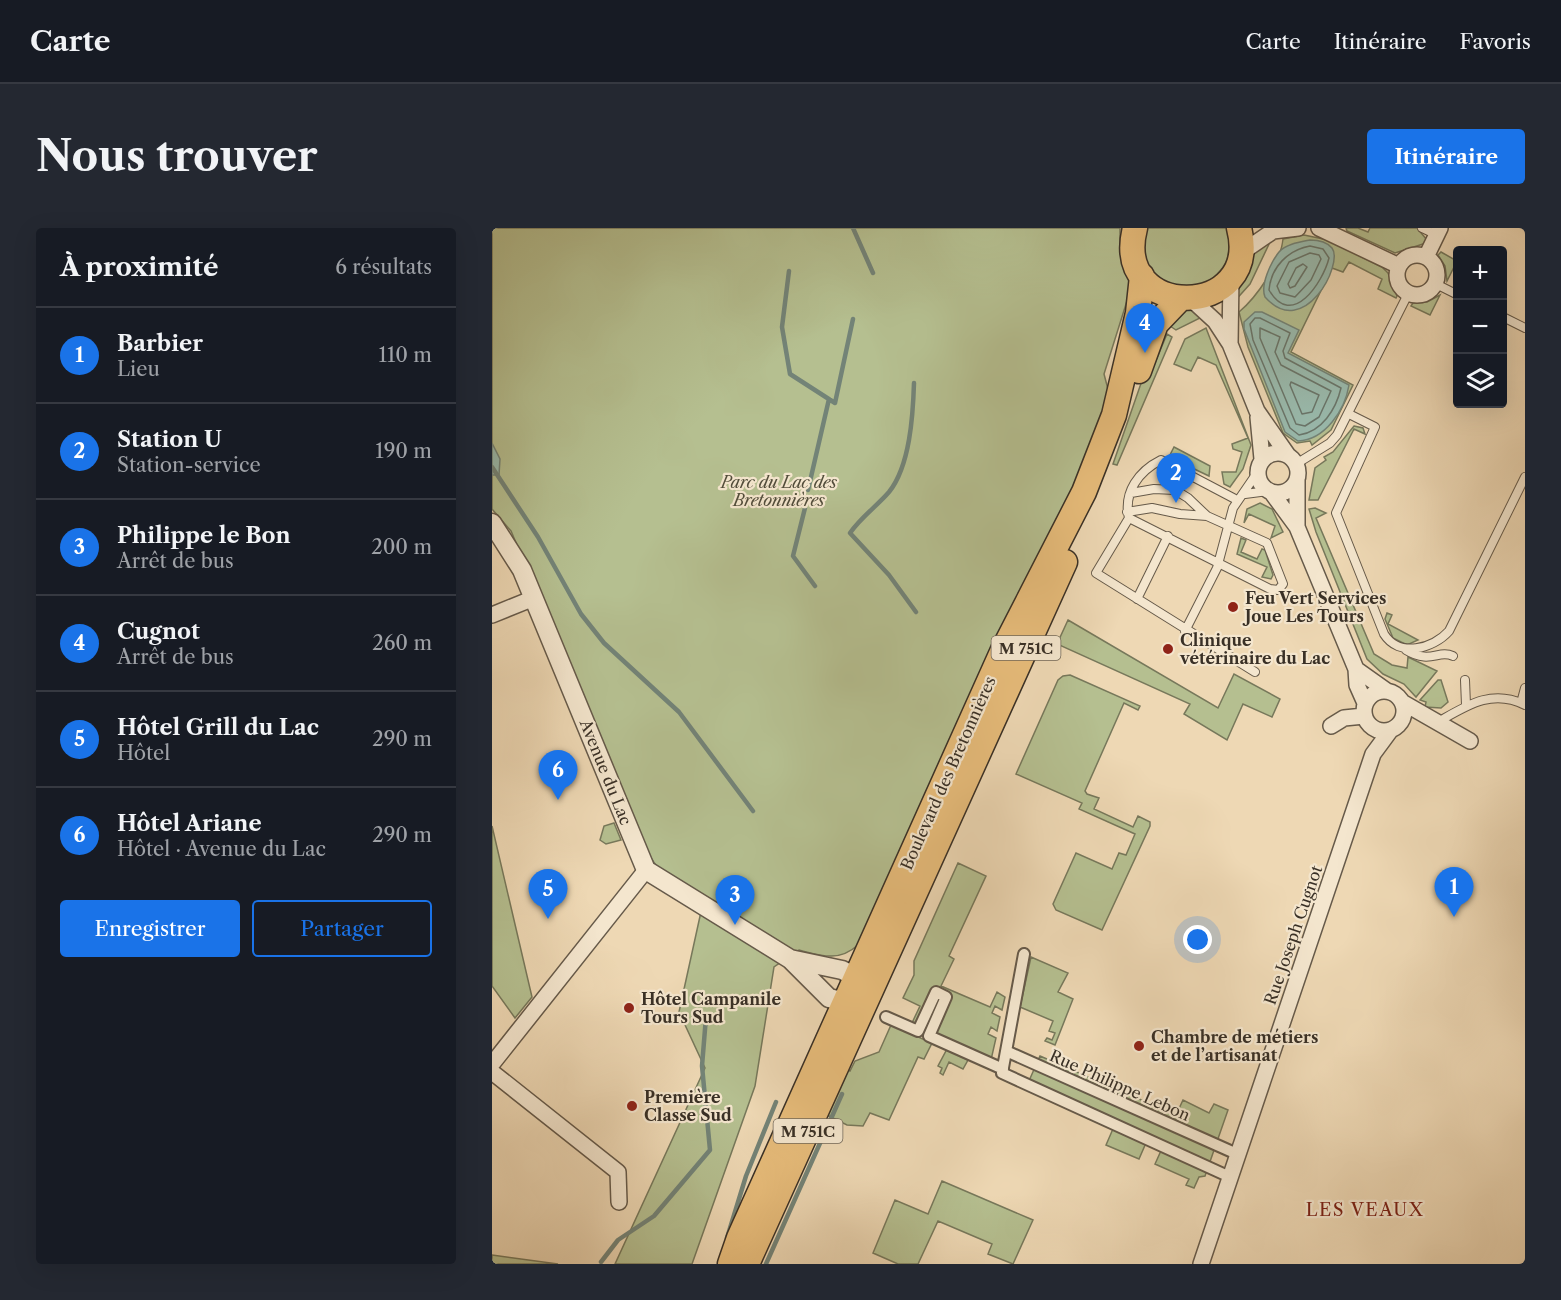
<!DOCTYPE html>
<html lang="fr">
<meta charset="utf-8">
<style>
body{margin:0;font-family:"Libre Caslon Text",serif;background:#242831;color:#f1f3f6}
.controls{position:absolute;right:18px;top:18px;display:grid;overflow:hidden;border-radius:6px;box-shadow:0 6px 24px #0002}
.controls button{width:54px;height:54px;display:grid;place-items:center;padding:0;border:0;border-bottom:2px solid #363941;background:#171b24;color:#f1f3f6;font:30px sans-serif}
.you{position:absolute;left:706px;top:712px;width:21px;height:21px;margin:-15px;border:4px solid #fff;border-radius:50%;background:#1a73e8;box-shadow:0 0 0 9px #1a73e833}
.badge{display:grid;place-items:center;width:39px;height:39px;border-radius:50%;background:#1a73e8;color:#fff;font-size:20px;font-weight:700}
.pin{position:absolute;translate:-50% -50px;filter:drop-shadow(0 2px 3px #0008)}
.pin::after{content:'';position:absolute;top:32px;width:21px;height:18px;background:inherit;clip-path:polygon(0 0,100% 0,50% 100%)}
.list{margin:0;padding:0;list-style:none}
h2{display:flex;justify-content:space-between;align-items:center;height:78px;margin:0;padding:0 24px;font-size:26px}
h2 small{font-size:20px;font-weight:400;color:#9ea1a6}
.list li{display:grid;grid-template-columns:39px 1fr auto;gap:18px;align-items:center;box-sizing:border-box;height:96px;padding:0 24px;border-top:2px solid #363941}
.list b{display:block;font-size:22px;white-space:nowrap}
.list p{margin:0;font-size:20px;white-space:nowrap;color:#9ea1a6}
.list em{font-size:20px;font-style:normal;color:#9ea1a6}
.actions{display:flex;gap:12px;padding:18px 24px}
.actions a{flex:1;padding:14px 0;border:2px solid #1a73e8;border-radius:6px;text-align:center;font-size:21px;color:#1a73e8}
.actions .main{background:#1a73e8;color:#fff}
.icon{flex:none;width:33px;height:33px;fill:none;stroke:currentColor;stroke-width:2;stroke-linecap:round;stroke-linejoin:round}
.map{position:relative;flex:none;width:1033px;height:1036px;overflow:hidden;border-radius:6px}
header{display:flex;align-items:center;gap:36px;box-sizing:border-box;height:84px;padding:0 30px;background:#171b24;border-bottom:2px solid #363941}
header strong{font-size:28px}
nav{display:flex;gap:33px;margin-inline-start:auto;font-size:21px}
.intro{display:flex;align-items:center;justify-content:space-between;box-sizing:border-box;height:144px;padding:0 36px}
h1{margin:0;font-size:42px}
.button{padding:15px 27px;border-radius:6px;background:#1a73e8;color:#fff;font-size:21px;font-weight:700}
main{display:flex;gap:36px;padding:0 36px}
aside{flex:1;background:#171b24;border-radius:6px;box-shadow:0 6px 24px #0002}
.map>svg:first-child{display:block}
.green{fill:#b5bf90;stroke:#77785b;stroke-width:1.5}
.water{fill:#99baad;stroke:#738377;stroke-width:1.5}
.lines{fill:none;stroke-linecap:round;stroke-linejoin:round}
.shore{stroke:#69756a;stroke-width:1.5}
.stream{stroke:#738377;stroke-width:4.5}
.service-casing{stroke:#665a4a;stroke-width:10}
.pedestrian-casing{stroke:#665a4a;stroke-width:14}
.minor-casing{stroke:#665a4a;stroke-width:18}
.tertiary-casing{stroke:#665a4a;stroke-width:21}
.primary-casing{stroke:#393026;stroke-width:27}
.service{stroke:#f4e6ce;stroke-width:8}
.pedestrian{stroke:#f4e6ce;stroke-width:10}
.minor{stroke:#f4e6ce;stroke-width:15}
.tertiary{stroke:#f4e6ce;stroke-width:18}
.primary{stroke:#e7bc7a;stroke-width:24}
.poi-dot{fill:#8f2418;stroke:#f4e6ce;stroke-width:2}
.labels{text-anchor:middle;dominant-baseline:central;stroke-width:4.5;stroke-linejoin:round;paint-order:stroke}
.shield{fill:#f4e6ce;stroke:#716758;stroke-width:1.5}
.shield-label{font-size:15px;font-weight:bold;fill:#393026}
.park-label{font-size:16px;font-style:italic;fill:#524d3b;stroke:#f4e6ce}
.poi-label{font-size:16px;font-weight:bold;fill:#393026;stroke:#f4e6ce;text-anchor:start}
.street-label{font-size:16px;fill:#393026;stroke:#f4e6ce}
.neighbourhood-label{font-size:18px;letter-spacing:1.5px;fill:#7a1f14;stroke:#f4e6ce}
</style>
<header>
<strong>Carte</strong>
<nav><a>Carte</a><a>Itinéraire</a><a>Favoris</a></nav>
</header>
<div class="intro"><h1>Nous trouver</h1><a class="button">Itinéraire</a></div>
<main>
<aside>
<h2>À proximité<small>6 résultats</small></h2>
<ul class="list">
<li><span class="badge">1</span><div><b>Barbier</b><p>Lieu</p></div><em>110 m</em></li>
<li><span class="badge">2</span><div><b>Station U</b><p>Station-service</p></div><em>190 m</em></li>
<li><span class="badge">3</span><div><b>Philippe le Bon</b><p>Arrêt de bus</p></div><em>200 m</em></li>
<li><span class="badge">4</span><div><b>Cugnot</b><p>Arrêt de bus</p></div><em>260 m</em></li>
<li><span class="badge">5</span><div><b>Hôtel Grill du Lac</b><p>Hôtel</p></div><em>290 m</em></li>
<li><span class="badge">6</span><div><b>Hôtel Ariane</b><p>Hôtel · Avenue du Lac</p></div><em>290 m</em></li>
</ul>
<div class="actions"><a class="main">Enregistrer</a><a>Partager</a></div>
</aside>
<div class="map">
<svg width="1033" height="1036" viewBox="0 0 1033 1036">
<rect width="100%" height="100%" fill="#eed8b4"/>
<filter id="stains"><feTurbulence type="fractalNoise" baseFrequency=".00333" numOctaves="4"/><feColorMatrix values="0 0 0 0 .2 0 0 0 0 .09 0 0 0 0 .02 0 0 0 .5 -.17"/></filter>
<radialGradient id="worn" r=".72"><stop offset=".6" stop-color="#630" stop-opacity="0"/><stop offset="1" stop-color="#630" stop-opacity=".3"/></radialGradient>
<path class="green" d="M0 0H628V21L640 57 612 146 618 169 601 229 366 717C347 734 330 728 307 722L282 739 263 858 200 1036H123L213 840 187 784 212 670 169 645 153 621 19 303 0 281Z
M652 0H736C740 32 735 39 711 59L675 58 653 36Z
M854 0H866L876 4 878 0H925L935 12 931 16 903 25 855 3Z
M812 7 836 12 890 39 896 45 905 68 904 70 886 61 890 51 857 34 851 44 840 40 799 124 861 157 839 202 820 217 818 213 805 215 791 205 756 119 747 84C765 69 789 34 791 11Z
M779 12 758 56 741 75 742 67 760 23Z
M949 24 965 33 955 53 953 38 946 27Z
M948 67 938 87 919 78 921 75 935 74Z
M689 81 701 82 712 88 684 102 672 94Z
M714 100 759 217 751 241 738 259 732 256 730 244H744L750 224 741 221 740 216 756 210 724 137 706 129 699 143 682 136 693 111Z
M675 106 680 109 625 237 621 236 654 141 660 142Z
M862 198 871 200 873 206 862 201 826 272H817L823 240 834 232 832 229 841 224Z
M682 219 718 238 717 248 677 229Z
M768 275 780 281 791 304 779 310 783 298 757 286 752 295 755 281Z
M823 280 834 285 824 290 882 426 900 437 915 440 916 429 945 443 924 469 912 456 891 446 875 431 824 304 817 281Z
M749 310 754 312 749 324 765 331 770 321 773 322 781 347 779 351 770 349 775 339 745 326Z
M895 385 900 387 896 396 926 412 915 417 901 410 893 391Z
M576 392 726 480 742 446 788 471 780 489 751 476 735 512 692 486 698 476 565 416Z
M578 447 648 478 646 482 632 475 593 563 595 566 607 570 602 581 641 599 646 588 658 594V598L610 702 564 682 561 676 584 625 620 641 627 625 634 627 643 606 587 581 590 575 524 546 566 452 571 448Z
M946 452H949L956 474 949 480 933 479 934 474 928 472Z
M122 595 129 612 114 616 108 612 112 598Z
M0 598 40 769 23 790 0 758Z
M466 635 494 648 457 728 462 731 449 758 498 779 505 764 513 769 510 782 503 778 500 785 508 789 505 803 499 799 496 806 504 810 499 832 440 805 457 768 443 761 425 799 419 797 428 778 411 770 422 747V733Z
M539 729 576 745 566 764 581 771 563 817 553 813 555 810 560 812 563 805 557 803 561 793 528 779Z
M399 797 440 815 432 831 426 829 397 892 378 885 371 898 355 897 335 887 350 840 358 843 363 833 387 824Z
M455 821 476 832 471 841 457 834 451 847 448 845 450 840 446 838Z
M548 828 684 887 691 872 717 885 722 876 736 882 713 948 707 949 702 960 694 957 697 951 663 936 672 916 657 908 647 931 614 917 624 894 536 855Z
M450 953 541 992 521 1036 496 1026 500 1016 446 993 426 1036H406L381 1025 403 972 436 986Z
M0 1027 66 1036H0Z"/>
<path class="water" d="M818 12C825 12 835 14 840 20 852 36 812 113 773 69 768 57 779 34 787 24 794 16 808 14 818 12Z
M763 84H770L807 102 796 125 857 157C853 182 833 212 806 213L793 204 752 101V94Z
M0 215 8 231 7 247H0Z"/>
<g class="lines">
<path class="shore" d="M818 18 831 21 837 30C831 54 800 102 777 62 779 39 796 22 818 18Z
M818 25 827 27 829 31 819 52 803 69 788 65 785 58 797 34Z
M811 36 815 39 803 58 798 60 796 56 804 40Z
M768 90 798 105 791 123 793 130 849 160C844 181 830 204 807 207L798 200 761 112 758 96 763 90Z
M768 100 788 109 783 124 789 137 839 163 827 189 813 198 804 196 768 110Z
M799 154 827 167 820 184 810 186 798 157Z"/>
<path class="stream" d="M361 0 381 45
M297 43 290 99 298 146 343 175 361 91
M422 155C421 187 418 238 397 264 385 278 369 289 358 305L397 347 424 384
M0 239 46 309 89 386 112 415 187 484 261 583
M316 262 337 171
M313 280 301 328 323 358
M235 1010 254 948 284 874
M109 1034 126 1012 162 988 218 922 210 838 214 789
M274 1036 350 866"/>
<defs>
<path id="service" d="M930 0 945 7
M944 56 966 67
M1011 89 1033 100
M857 186 883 199 844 285 892 406C907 430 941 421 957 403L1033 249
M804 236 838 215 845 207 916 66
M639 265 662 261 683 262 696 270 715 288 775 315 791 356 786 362 778 361 637 290 604 345 763 444
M753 266 776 263
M635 284 660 280 688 286 715 288
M637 290C631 264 647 243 669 232L745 272
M645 371 676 308
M693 403 725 340 741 280 765 245
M914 422C939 437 946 421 961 428
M973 452 974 477
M1029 475 1033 460
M946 494C974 478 1000 460 1033 477"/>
<path id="pedestrian" d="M532 726 510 845 738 949
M394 789 426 803 444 764 454 769 437 808 511 841
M514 823 745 926"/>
<path id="minor" d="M827 0 907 38
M749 25 781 3 806 0
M905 47a20 20 0 1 1 40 0a20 20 0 1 1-40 0Z
M934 29 948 0
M699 71 723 93 738 116 765 183 795 226
M738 116 739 48
M766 189 770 231
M766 245a20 20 0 1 1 40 0a20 20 0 1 1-40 0Z
M780 265 805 299V252
M805 299 864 441
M0 387 42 370
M872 483a20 20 0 1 1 40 0a20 20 0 1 1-40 0Z
M910 474 978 513
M873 475 865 457 864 441 895 463
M839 498 852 490 872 488
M0 836 154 642
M0 844 126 944 127 974
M709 1036 881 526 898 503"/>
<path id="tertiary" d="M0 295 30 342 154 642 298 731 337 770 353 774 375 770 364 749 350 742 298 731"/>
<path id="primary" d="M643 0C619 94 771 92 747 0
M647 143 664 96 688 71
M238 1036 247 1010 511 422 592 264 622 187 646 85 650 48
M255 1036 573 334"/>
</defs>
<use href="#service" class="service-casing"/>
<use href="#pedestrian" class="pedestrian-casing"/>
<use href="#minor" class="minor-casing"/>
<use href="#tertiary" class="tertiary-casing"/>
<use href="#primary" class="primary-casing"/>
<use href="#service" class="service"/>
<use href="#pedestrian" class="pedestrian"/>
<use href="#minor" class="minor"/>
<use href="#tertiary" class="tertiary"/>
<use href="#primary" class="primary"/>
</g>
<g class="poi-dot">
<circle cx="741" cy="379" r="6"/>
<circle cx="676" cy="421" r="6"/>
<circle cx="137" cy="780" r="6"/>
<circle cx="647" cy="818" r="6"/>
<circle cx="140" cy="878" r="6"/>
</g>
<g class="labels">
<g class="shield">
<rect x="499.5" y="408" width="69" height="24" rx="4.5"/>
<rect x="281.5" y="891" width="69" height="24" rx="4.5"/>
</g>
<g class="shield-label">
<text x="534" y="420">M 751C</text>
<text x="316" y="903">M 751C</text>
</g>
<g class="park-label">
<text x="287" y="254">Parc du Lac des<tspan x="287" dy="18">Bretonnières</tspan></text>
</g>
<g class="poi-label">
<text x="753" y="370">Feu Vert Services<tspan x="753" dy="18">Joue Les Tours</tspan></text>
<text x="688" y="412">Clinique<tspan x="688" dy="18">vétérinaire du Lac</tspan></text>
<text x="149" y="771">Hôtel Campanile<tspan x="149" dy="18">Tours Sud</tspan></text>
<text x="659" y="809">Chambre de métiers<tspan x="659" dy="18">et de l’artisanat</tspan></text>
<text x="152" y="869">Première<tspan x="152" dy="18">Classe Sud</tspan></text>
</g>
<g class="street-label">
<text transform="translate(114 544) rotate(68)">Avenue du Lac</text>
<text transform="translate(456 545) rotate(-66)">Boulevard des Bretonnières</text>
<text transform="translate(801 707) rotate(-71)">Rue Joseph Cugnot</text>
<text transform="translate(628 857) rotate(24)">Rue Philippe Lebon</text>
</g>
<g class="neighbourhood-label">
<text x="873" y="982">LES VEAUX</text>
</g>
</g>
<rect width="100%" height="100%" filter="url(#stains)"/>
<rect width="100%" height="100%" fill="url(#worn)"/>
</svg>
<div class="controls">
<button>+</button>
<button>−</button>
<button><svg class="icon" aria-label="layers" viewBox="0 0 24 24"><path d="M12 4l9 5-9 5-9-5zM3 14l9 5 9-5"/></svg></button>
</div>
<div class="you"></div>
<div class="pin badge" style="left:962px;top:689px">1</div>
<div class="pin badge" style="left:684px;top:275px">2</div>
<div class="pin badge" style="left:243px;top:697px">3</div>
<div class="pin badge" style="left:653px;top:125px">4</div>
<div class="pin badge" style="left:56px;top:691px">5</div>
<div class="pin badge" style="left:66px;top:572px">6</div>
</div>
</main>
